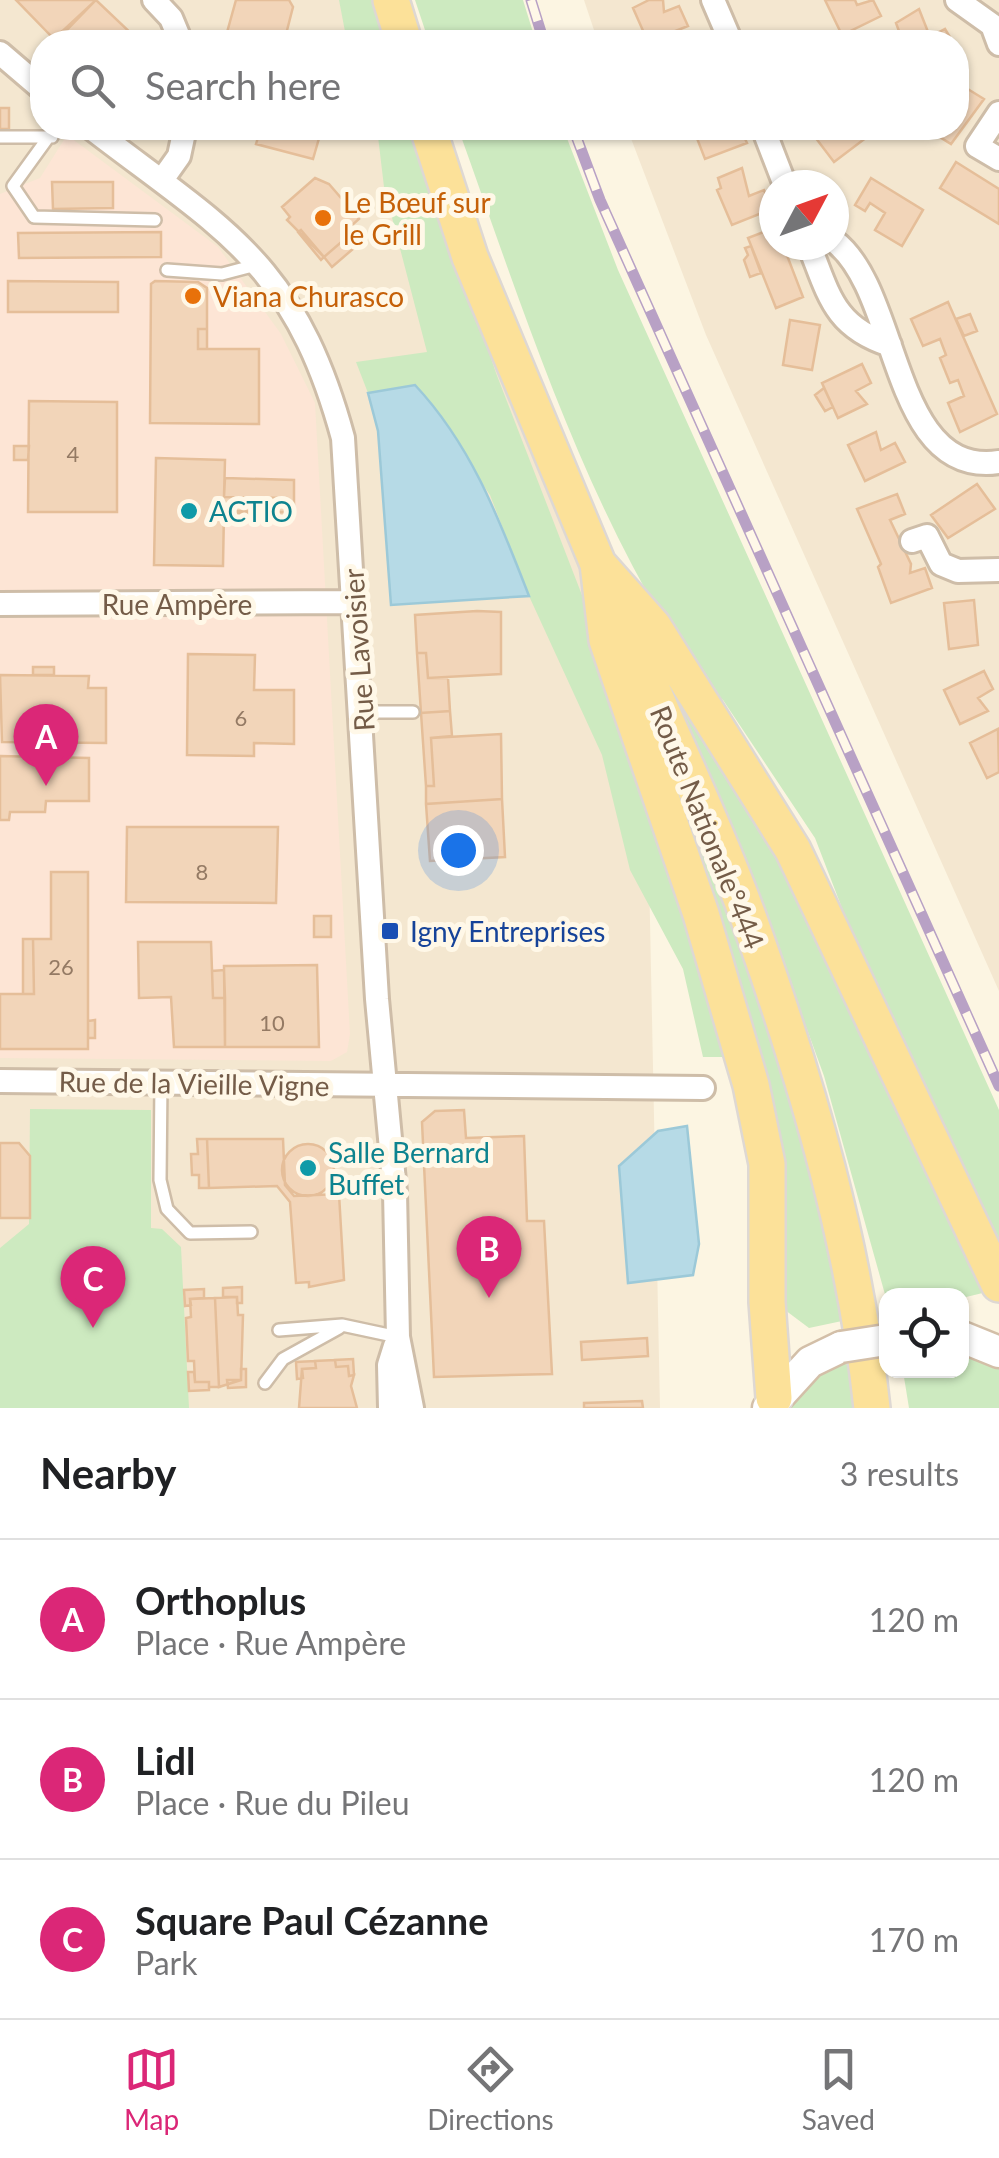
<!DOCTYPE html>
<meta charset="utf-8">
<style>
body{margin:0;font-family:Lato,sans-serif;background:#f2f2f2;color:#202124}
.controls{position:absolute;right:30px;bottom:30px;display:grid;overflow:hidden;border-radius:20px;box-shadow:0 2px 8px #0004}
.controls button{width:90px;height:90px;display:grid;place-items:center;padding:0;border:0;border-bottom:2px solid #e0e0e0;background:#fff;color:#202124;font:50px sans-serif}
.compass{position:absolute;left:759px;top:170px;width:90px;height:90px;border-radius:50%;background:#fff;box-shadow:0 2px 8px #0004;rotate:49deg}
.you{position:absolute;left:458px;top:850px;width:35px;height:35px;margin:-25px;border:8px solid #fff;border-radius:50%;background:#1a73e8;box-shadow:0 0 0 15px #1a73e833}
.badge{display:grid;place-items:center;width:65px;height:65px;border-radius:50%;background:#db2777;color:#fff;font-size:32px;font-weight:700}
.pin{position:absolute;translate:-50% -82px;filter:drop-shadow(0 2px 5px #0008)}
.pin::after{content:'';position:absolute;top:52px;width:35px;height:30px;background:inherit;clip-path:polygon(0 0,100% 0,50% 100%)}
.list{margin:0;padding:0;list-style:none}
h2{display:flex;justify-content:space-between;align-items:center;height:130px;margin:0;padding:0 40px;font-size:42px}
h2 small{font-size:32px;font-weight:400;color:#757577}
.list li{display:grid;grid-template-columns:65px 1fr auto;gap:30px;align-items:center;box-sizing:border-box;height:160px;padding:0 40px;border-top:2px solid #e0e0e0}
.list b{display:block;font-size:38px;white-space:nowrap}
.list p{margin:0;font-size:32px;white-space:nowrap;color:#757577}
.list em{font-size:32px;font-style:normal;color:#757577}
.icon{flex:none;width:55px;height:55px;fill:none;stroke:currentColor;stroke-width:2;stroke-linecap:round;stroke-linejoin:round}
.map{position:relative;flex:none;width:999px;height:1408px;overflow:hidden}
.search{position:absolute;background:#fff;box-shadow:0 2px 8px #0004;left:30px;right:30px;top:30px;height:110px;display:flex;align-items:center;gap:25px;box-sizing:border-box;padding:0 35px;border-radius:40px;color:#757577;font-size:38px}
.sheet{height:610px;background:#fff}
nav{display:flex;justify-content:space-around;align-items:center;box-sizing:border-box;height:140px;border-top:2px solid #e0e0e0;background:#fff;font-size:28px;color:#757577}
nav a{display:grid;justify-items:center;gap:5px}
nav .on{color:#db2777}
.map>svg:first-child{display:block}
.residential{fill:#f4e7d0;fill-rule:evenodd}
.commercial{fill:#fde5d5}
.green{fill:#cdeac0}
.water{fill:#b6dae6;stroke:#9cc9d8;stroke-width:2.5}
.building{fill:#f2d5b9;stroke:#e5be99;stroke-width:2.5}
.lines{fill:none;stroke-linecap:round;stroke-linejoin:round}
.service-casing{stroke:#cebda8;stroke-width:16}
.minor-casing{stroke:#cebda8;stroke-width:28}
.secondary-casing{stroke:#d3bfa8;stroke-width:35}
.primary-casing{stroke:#ded8d3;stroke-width:40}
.service{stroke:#fff;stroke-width:11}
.minor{stroke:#fff;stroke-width:22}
.secondary{stroke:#fff;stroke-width:30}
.primary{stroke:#fce199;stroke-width:35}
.rail-casing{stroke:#b8a1c5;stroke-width:11}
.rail{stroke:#fff8e8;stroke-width:8;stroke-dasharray:22;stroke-linecap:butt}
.secondary-bridge-casing{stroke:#d3bfa8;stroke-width:35;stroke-linecap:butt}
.secondary-bridge{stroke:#fff;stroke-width:30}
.food-dot{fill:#e8710a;stroke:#fff8e8;stroke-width:4}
.culture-dot{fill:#0f9aa8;stroke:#fff8e8;stroke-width:4}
.transit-dot{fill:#1a4fb4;stroke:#fff8e8;stroke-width:4}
.labels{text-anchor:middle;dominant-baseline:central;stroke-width:10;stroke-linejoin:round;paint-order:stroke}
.number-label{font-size:22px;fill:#947a64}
.food-label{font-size:28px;fill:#c56008;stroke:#fff8e8;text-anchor:start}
.culture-label{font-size:28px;fill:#0d838f;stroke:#fff8e8;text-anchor:start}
.street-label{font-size:28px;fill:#745c48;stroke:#fff8e8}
.transit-label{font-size:28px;fill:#164399;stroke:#fff8e8;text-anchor:start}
</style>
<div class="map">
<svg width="999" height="1408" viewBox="0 0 999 1408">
<rect width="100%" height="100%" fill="#fcf5e2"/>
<path class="residential" d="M0 0H397L409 42H42V128H433L598 564 649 872 660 1408H0Z
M584 0H999V991L706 335 627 128H956V42H598ZM774 185H834V245H774Z"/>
<path class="commercial" d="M67 135 218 247 281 334 315 403 350 1034 347 1052 331 1061 0 1058V194L40 178Z"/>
<path class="green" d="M339 0H378L390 42H347Z
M415 0H523L536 42H429Z
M377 128H414L496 373 616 683 734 1057H703L683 969 630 870 602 755 529 596 490 495 415 385 368 393 356 362 427 352 384 187Z
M458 128H563L618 270 999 1110V1244L847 921 815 838 723 700C695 680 681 652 664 622 574 472 517 292 458 128Z
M647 634 780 842 995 1290 962 1298H886L824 1076 764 911Z
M667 764 747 959 818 1168 842 1321 809 1328 781 1307Z
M30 1109 151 1110V1228L162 1229 181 1247 189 1408H0V1248L29 1224Z
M962 1345 999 1364V1408H909L903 1371 962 1370Z
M853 1360 858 1408H784C805 1382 820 1368 853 1360Z"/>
<path class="water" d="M415 385C472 446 499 519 529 596L391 605 378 431 368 393Z
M687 1126 699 1244 693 1275 628 1283 619 1166 658 1131Z"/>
<path class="building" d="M16 0H96L54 39Z
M96 0 135 37 133 42H72L63 34Z
M236 0H289L293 7 284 42H230L226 36Z
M649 0H663L664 12 679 6 688 26 648 42 633 8Z
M825 0H855L857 5 873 0 881 16 842 35Z
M919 9 930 37 945 29 953 42H903L896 23Z
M958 83 984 99 951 144 927 129 956 128Z
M0 108H9V129H0Z
M261 128H322L313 159 256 144Z
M693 128H740L747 143 705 159Z
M827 128H860L867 137 834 162 815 137Z
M956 162 999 189V224L940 188Z
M742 168 749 196 764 190 772 209 732 225 717 190 721 188 718 178Z
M315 178 329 184 359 219 342 234 346 238 324 257 287 220 290 217 282 207Z
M871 178 923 210 902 246 875 230 885 213 870 203 865 211 855 205Z
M52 182H113V208L53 209Z
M774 228V245H783L803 297 776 308 748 238Z
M301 230 324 257 321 260 298 232Z
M161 232V257L19 258 18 233Z
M346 238 354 248 332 267 324 257Z
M751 246 761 273 750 277 744 260 748 255 745 248Z
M8 281 118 282V312H8Z
M155 281 198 282 207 288V329H198V349H259V424L150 423 151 284Z
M948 302 997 414 960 432 948 403 964 396 958 380 950 383 940 358 946 355 940 339 923 346 911 319Z
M970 314 977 331 964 336 956 319Z
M790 320 820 325 812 370 783 365Z
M198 329H207V349H198Z
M862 364 871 383 856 391 867 404 838 418 822 383Z
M824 388 833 407 825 411 815 395Z
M29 401 117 402V512H28Z
M876 432 881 450 895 443 905 462 865 481 848 445Z
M14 446H29L28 460H14Z
M156 458 225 460 224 497 286 498V512L224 511 223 566 154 565Z
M225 478 294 480V516L224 514 286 512V498L224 497Z
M977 484 995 509 948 538 931 515Z
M897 494 905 514 890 520 911 564 910 573 925 568 932 588 891 603 878 567 881 564 857 509Z
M974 600 978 645 949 649 944 603Z
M477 611 501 612V674L428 678 426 653H417L415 615Z
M417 653H426L428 678H448L450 711 421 713Z
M188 654 255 655 254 690H294V744L254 743V756L187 755Z
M33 667H54V675H33Z
M984 671 993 689 978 698 988 711 960 724 944 690Z
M0 675 89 676 88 688H106V743L2 742Z
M450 711 452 736 431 738 434 786H426L421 713Z
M998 729 999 772 987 778 970 743Z
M501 734 502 799 426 804V786H434L431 738Z
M0 756 89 758V801H46L45 812H10L9 820H0Z
M502 799 505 857 430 861 426 804Z
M127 827H278L276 903 126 902Z
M51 872H88V1049H0V994H34L33 939H51Z
M314 916H331V937H314Z
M23 939H33L34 994H23Z
M138 942H211L213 998H225V1047H174L171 997 139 998Z
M317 965 319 1047H225L224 966Z
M224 970 225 998H213L212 971Z
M95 1020V1038H88V1021Z
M464 1110 466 1138 524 1136 527 1221H544L552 1374 434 1377 422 1122 435 1111Z
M197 1139H207L209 1188H199V1175H192L191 1154H198Z
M207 1139H283L285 1185 294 1196 339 1194 344 1280 309 1287V1282L296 1283 290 1202 277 1186 209 1188Z
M0 1143H19L30 1156V1218H0Z
M282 1170a26 26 0 1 1 52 0a26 26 0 1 1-52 0Z
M242 1287V1303H237V1297H223V1288Z
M204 1289V1298L190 1299 191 1305 185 1306 184 1290Z
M237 1297 238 1315H243L241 1380 219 1387 215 1298Z
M215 1298 219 1387H209V1382H195L194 1361H188L186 1318 191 1317 190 1299Z
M647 1338 648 1356 582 1360 581 1342Z
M353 1359 354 1375 349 1376 348 1366 336 1367 335 1360Z
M335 1360 336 1367 348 1366 349 1376 354 1375 351 1386 357 1408H299L302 1369 316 1368 315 1361Z
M315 1361 316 1368 302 1369 303 1378 297 1379 296 1362Z
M241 1369H246V1387L228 1388 227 1380H241Z
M188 1372H194L195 1382H209V1390L189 1391Z
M642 1401 643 1408H584V1403Z"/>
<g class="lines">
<defs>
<path id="service" d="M0 137H52
M13 186 34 217 155 220
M13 186 55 128
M167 270 222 274 256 265
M362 712H413
M161 1082 160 1180 167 1209 190 1233 251 1232
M279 1330 342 1325 398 1337
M265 1383 283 1359 339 1328"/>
<path id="minor" d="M154 0 171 18 181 42
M713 0 731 42
M957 0 992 25 999 44
M0 53 42 89
M999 113 977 146 999 159
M91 128C225 231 295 262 343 438L377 999 395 1192 398 1337 412 1408
M763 128 785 185
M162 180 179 156 185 128
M834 241C901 291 890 478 999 462
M809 245C829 295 834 327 890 345
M912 541 927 536 941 564 958 571 999 570
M0 604 354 602
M0 1081 703 1088
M390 1408 389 1365 395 1346"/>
<path id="secondary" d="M962 1337 999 1352
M768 1408 810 1362 841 1347"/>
<path id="primary" d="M391 0 404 42
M428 128 470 257 598 564 607 640 701 914 751 1085 767 1164V1302L774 1398
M598 564 653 626 793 850 999 1284
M628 634C670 734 719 833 755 936 809 1089 855 1247 872 1408"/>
</defs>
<use href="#service" class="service-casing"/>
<use href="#minor" class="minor-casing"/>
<use href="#secondary" class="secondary-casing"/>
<use href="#primary" class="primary-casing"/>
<use href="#service" class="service"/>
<use href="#minor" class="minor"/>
<use href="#secondary" class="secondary"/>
<use href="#primary" class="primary"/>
<defs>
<path id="rail" d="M531 0 544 42
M573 128 600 200 999 1086"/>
</defs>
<use href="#rail" class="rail-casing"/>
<use href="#rail" class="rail"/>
<defs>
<path id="secondary-bridge" d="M841 1347 886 1340"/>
</defs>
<use href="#secondary-bridge" class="secondary-bridge-casing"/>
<use href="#secondary-bridge" class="secondary-bridge"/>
</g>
<g class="food-dot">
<circle cx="323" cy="218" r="10"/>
<circle cx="193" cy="296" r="10"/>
</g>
<g class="culture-dot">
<circle cx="189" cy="511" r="10"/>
<circle cx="308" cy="1168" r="10"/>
</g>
<rect class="transit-dot" x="380" y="921" width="20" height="20" rx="5"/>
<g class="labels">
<g class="number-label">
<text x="73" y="453">4</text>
<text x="241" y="717">6</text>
<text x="202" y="871">8</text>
<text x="61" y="966">26</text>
<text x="272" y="1022">10</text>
</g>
<g class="food-label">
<text x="343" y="202">Le Bœuf sur<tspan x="343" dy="32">le Grill</tspan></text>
<text x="213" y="296">Viana Churasco</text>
</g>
<g class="culture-label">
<text x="209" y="511">ACTIO</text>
<text x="328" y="1152">Salle Bernard<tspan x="328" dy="32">Buffet</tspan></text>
</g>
<g class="street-label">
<text x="177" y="604">Rue Ampère</text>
<text transform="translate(358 650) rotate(-94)">Rue Lavoisier</text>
<text transform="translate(708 827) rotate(68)">Route Nationale°444</text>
<text transform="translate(194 1083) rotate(1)">Rue de la Vieille Vigne</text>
</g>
<g class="transit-label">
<text x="410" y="931">Igny Entreprises</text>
</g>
</g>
</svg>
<div class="controls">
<button><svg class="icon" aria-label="locate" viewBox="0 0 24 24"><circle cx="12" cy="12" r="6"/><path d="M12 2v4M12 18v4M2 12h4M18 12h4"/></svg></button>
</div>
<svg class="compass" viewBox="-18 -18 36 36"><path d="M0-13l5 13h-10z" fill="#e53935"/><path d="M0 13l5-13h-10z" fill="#757577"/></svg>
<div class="you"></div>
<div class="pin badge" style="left:46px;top:786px">A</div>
<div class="pin badge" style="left:489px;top:1298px">B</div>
<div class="pin badge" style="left:93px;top:1328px">C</div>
<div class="search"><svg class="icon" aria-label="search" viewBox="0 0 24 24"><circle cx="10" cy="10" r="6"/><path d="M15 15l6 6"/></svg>Search here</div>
</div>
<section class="sheet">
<h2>Nearby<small>3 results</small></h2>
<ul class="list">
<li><span class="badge">A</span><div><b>Orthoplus</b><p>Place · Rue Ampère</p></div><em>120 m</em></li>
<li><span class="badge">B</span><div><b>Lidl</b><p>Place · Rue du Pileu</p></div><em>120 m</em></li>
<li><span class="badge">C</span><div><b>Square Paul Cézanne</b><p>Park</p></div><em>170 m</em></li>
</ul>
</section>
<nav>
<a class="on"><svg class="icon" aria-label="map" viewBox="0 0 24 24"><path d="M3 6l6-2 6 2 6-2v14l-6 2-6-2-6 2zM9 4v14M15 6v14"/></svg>Map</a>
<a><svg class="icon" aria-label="directions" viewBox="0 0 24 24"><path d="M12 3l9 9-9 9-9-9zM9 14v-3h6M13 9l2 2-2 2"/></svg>Directions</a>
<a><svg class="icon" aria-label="saved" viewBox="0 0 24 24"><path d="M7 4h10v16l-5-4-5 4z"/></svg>Saved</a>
</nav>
